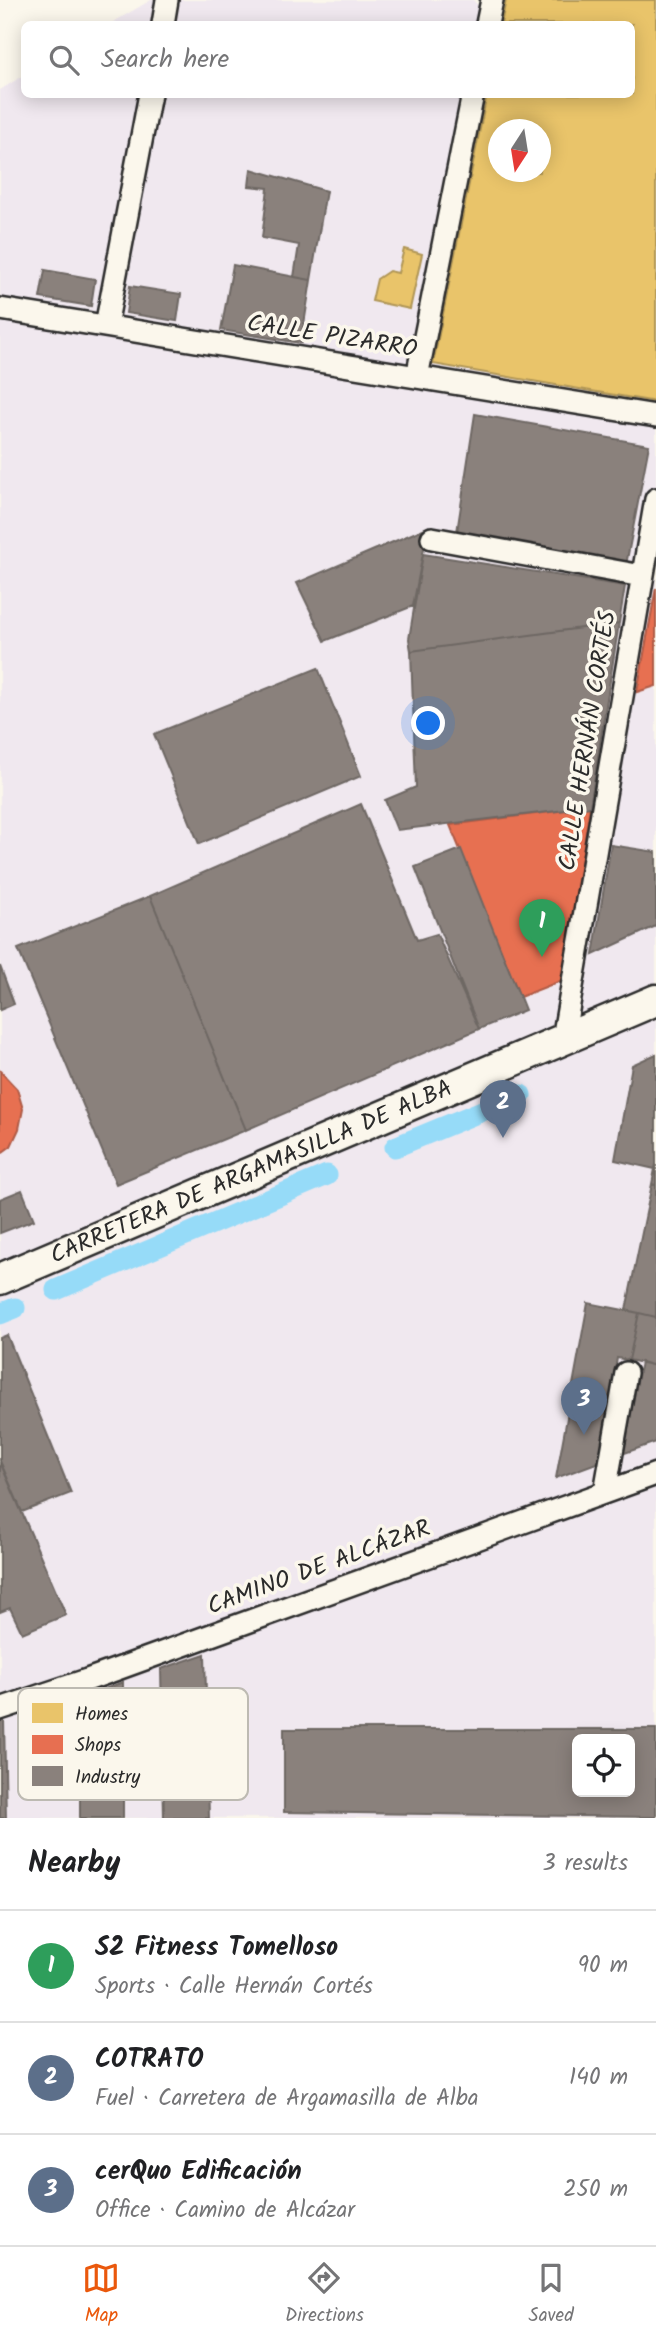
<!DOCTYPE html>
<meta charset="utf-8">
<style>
body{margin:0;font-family:Kalam,sans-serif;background:#f2f2f2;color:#202124}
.controls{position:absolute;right:21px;bottom:21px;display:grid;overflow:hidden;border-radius:10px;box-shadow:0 4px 18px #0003}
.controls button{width:63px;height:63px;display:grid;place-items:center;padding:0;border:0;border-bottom:2px solid #e0e0e0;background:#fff;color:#202124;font:35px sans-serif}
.compass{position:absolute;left:488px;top:119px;width:63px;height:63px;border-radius:50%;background:#fff;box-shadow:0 4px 18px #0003;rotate:192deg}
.you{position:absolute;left:429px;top:724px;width:24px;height:24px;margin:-18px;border:5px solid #fff;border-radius:50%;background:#1a73e8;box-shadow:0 0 0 10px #1a73e833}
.badge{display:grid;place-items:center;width:46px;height:46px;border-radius:50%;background:#ea580c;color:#fff;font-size:23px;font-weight:700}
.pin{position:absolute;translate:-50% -58px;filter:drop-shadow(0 2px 4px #0008)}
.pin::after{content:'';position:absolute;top:37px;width:24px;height:21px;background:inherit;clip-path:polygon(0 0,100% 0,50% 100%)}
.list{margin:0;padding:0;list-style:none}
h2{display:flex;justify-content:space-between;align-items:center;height:91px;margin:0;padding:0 28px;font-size:30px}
h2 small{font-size:23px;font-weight:400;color:#757577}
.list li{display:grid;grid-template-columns:46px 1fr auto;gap:21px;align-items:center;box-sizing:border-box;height:112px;padding:0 28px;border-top:2px solid #e0e0e0}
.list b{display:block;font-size:26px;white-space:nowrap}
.list p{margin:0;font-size:23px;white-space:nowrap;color:#757577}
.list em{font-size:23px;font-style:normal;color:#757577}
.icon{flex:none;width:38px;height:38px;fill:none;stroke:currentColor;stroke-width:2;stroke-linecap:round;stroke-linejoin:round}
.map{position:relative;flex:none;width:656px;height:1818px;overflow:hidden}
.search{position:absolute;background:#fff;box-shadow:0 4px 18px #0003;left:21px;right:21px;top:21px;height:77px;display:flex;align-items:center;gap:18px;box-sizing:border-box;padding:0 24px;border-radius:10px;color:#757577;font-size:26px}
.sheet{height:427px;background:#fff}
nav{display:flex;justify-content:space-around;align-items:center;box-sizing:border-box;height:98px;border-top:2px solid #e0e0e0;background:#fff;font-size:19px;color:#757577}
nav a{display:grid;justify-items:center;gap:4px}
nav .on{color:#ea580c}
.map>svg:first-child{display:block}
.built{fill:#f0e8ef;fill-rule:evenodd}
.homes{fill:#e9c46a;stroke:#b09657;stroke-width:2;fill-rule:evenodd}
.shops{fill:#e76f51;stroke:#af5b46;stroke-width:2}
.industry{fill:#8a817c;stroke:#6e6764;stroke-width:2;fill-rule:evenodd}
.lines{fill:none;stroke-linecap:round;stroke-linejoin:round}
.canal{stroke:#96dbf8;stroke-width:21}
.minor-casing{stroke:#2b2b2b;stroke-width:26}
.highway-casing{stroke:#2b2b2b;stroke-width:35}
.minor{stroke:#fbf7ec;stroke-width:21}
.highway{stroke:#fbf7ec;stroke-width:30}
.labels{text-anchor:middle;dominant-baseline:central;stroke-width:7;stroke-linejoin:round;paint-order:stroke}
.street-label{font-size:24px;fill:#2b2b2b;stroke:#fbf7ec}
.key{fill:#fbf7ec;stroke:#bdbab2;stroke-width:2}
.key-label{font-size:19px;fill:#2b2b2b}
</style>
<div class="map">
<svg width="656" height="1818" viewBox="0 0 656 1818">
<rect width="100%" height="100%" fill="#fbf7ec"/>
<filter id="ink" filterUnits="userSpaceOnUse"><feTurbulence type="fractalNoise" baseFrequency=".0143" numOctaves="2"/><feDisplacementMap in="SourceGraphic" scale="14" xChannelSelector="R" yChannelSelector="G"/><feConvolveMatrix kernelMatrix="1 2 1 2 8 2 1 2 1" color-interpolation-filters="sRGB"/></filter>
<g filter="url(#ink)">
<path class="built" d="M151 0H473L496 24H110Z
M24 75V94L562 95 656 195V1818H0V90ZM498 130H540V172H498ZM577 1739H630V1792H577Z"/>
<path class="homes" d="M506 0H656V402L433 364 487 94H632V24H501ZM498 130H540V172H498Z
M404 249 422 254 410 309 372 301 377 279 389 271 398 273Z"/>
<path class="shops" d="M656 588V686L637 692Z
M590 807 563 980 520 997 450 825Z
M0 1071 17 1089 23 1109 19 1129 11 1146 0 1154Z"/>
<path class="industry" d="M251 169 326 191 311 280 294 277 299 245 262 238 268 188 249 186Z
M233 265 311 280 301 343 221 330Z
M45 270 95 279 91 306 40 298Z
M130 286 181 294 177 321 126 313Z
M475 414 649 445 626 565 457 532Z
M428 527 413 606 325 641 297 583Z
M423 554 625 586 619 623 411 651 409 639Z
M619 623 590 807 397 830 385 800 416 787 411 651Z
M318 668 361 776 199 844 154 734Z
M361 804 417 940 437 934 479 1029 246 1130 150 896Z
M611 845 656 852V926L593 955Z
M461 849 525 1010 479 1029 415 867Z
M150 896 246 1130 116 1184 18 949Z
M0 966 14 1004 0 1010Z
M656 1054V1164L655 1169 615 1160 632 1065Z
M656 1164V1185L652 1184Z
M652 1184 656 1185V1317L626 1310Z
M22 1190 34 1220 0 1233V1199Z
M588 1303 639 1313 629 1360 617 1358 599 1462 556 1478Z
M639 1313 656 1317V1366L629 1360Z
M7 1335 71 1493 22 1512 0 1461V1338Z
M641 1362 656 1366V1442L622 1454Z
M0 1462 66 1615 22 1633 10 1608 0 1612Z
M205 1654 209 1818H164L161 1669Z
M123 1682V1818H80V1711L105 1709V1689Z
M4 1719 6 1818H0V1720Z
M284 1729H656V1817L284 1812ZM577 1739H630V1792H577Z"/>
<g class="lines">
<path class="canal" d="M395 1147 521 1095
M56 1290 327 1175
M0 1314 15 1308"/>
<defs>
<path id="minor" d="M163 24 167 0
M487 24 492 0
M0 309 656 416
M106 326 150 94
M417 377 473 94
M432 538 642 576
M563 1039 656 499
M605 1492 626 1373
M0 1709 87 1680 656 1474"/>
<g id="highway">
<path id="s1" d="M0 1279 656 1000"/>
</g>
</defs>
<use href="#minor" class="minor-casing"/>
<use href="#highway" class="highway-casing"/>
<use href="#minor" class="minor"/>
<use href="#highway" class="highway"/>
</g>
</g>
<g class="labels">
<g class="street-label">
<text transform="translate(332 337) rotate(9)">CALLE PIZARRO</text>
<text transform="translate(588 741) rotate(-81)">CALLE HERNÁN CORTÉS</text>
<text stroke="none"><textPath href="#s1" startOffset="273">CARRETERA DE ARGAMASILLA DE ALBA</textPath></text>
<text transform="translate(319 1568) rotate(-20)">CAMINO DE ALCÁZAR</text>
</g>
</g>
<rect x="18" y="1688" width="230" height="112" rx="10" class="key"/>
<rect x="32" y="1703" width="31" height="20" fill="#e9c46a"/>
<rect x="32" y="1735" width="31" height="19" fill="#e76f51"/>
<rect x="32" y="1766" width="31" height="20" fill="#8a817c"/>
<g class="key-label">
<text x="75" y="1720">Homes</text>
<text x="75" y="1751">Shops</text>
<text x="75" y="1783">Industry</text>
</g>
</svg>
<div class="controls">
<button><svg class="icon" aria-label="locate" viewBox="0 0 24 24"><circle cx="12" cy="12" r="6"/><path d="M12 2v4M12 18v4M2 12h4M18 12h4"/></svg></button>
</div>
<svg class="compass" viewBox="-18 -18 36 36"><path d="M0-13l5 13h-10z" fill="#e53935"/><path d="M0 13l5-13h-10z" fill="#757577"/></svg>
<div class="you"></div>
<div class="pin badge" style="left:542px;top:957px;background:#2e9e5b">1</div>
<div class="pin badge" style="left:503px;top:1138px;background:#5c6f8a">2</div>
<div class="pin badge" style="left:584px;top:1435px;background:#5c6f8a">3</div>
<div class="search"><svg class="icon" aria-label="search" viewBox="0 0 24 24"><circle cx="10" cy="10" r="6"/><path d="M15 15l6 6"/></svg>Search here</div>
</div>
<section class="sheet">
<h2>Nearby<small>3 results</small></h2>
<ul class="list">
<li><span class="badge" style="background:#2e9e5b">1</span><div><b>S2 Fitness Tomelloso</b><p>Sports · Calle Hernán Cortés</p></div><em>90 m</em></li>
<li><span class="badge" style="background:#5c6f8a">2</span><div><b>COTRATO</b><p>Fuel · Carretera de Argamasilla de Alba</p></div><em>140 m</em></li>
<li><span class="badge" style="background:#5c6f8a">3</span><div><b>cerQuo Edificación</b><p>Office · Camino de Alcázar</p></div><em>250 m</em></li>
</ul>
</section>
<nav>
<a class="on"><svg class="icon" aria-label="map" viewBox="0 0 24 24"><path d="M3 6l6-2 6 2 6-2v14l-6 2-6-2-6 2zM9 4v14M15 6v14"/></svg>Map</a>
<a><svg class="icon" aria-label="directions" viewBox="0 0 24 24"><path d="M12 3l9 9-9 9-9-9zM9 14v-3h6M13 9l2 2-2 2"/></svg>Directions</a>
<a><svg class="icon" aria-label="saved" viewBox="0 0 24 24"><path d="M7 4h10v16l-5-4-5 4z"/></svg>Saved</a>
</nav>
